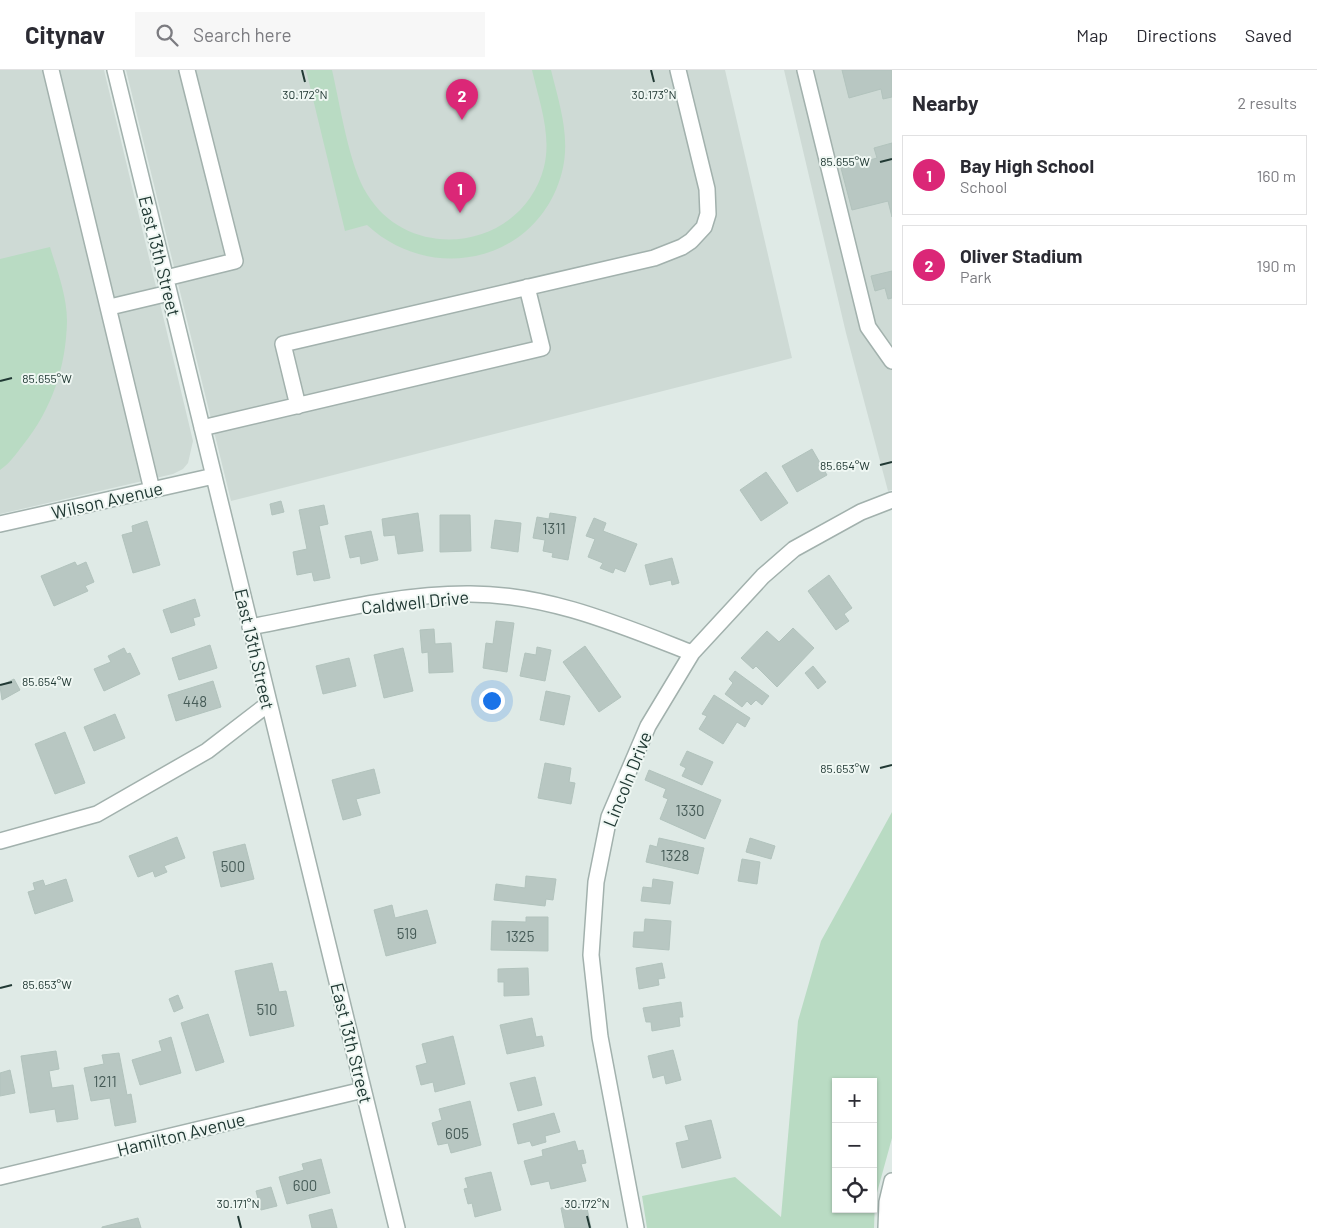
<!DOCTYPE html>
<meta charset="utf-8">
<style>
body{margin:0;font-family:Barlow,sans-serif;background:#f7f7f7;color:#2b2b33}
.controls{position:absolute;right:15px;bottom:15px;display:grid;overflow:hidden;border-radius:0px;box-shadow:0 1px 4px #0004}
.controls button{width:45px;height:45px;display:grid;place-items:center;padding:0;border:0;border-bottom:1px solid #e1e1e2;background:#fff;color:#2b2b33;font:25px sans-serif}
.you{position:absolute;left:491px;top:630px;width:18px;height:18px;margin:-12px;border:4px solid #fff;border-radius:50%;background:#1a73e8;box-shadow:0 0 0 8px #1a73e833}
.badge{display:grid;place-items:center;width:32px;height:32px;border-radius:50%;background:#db2777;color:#fff;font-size:16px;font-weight:700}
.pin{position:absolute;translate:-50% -41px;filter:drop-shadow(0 1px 2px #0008)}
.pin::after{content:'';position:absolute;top:26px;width:18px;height:15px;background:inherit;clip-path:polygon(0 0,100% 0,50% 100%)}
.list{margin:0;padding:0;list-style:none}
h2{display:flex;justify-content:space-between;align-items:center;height:65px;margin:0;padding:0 20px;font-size:21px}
h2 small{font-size:16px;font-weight:400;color:#7c7c81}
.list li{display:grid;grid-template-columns:32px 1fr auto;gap:15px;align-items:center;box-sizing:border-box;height:80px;margin:0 10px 10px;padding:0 10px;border:1px solid #e1e1e2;border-radius:0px}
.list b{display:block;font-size:19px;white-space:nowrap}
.list p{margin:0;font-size:16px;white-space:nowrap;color:#7c7c81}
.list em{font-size:16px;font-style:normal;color:#7c7c81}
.icon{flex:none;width:28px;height:28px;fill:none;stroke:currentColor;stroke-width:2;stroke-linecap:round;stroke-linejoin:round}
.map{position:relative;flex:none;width:892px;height:1158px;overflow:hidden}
header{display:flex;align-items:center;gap:30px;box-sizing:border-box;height:70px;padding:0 25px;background:#fff;border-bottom:1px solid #e1e1e2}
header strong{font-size:24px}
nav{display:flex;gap:28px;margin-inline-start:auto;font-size:18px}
.search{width:350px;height:45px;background:#f7f7f7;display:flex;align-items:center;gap:12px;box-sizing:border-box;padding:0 18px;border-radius:0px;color:#7c7c81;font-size:19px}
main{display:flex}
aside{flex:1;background:#fff}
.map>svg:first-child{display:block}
.built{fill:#cedad5}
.green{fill:#b9dbc3;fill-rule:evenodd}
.building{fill:#b8c7c2;stroke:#b2c3bd}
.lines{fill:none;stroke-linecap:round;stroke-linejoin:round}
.minor-casing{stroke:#a2b1ad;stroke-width:18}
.minor{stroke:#fff;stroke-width:15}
.ticks{fill:none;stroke:#213934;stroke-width:2}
.labels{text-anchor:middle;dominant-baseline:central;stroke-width:4;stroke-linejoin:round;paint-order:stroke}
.number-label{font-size:15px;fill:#475c58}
.street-label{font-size:18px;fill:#213934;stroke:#eff7f3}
.ticks-label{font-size:12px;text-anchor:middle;fill:#213934;stroke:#eff7f3;stroke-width:4;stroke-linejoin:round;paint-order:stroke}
</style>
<header>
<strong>Citynav</strong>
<div class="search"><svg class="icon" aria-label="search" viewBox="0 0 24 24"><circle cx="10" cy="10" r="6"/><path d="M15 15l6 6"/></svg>Search here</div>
<nav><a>Map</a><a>Directions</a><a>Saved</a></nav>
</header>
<main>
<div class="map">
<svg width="892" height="1158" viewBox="0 0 892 1158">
<rect width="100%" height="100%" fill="#dfeae6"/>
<path class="built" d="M0 0H104L193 371 188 393 183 399 173 404 0 444Z
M126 0H725L792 288 231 431Z
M784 0H892V420L888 421 846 263Z"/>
<path class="green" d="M306 0H332C340 34 349 96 367 124 411 196 523 179 544 97 552 65 539 31 532 0H551C559 33 571 67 562 102 539 191 433 216 367 155L345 161Z
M50 177C57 200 67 226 67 251 66 297 52 339 23 375 16 384 10 393 0 400V189Z
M892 742V1068L875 1130 874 1158H647L642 1126 735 1107 781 1147 798 951 821 871ZM836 1012H873V1139H836Z"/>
<path class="building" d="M842 0H892V27L883 29 881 19 849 28Z
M892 73V147L888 131 852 140 841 98 877 88 874 78Z
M892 201V228L888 229 885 218 875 221 871 206Z
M812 379 827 405 797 422 782 396Z
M766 402 788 433 761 451 740 420Z
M281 431 284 442 272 445 270 434Z
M324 435 328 454 319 456 330 508 314 511 312 502 297 505 293 482 307 479 299 440Z
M418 443 423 481 398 484 395 465 384 466 382 449Z
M550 443 576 447 568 490 552 487 553 483 543 481 545 470 533 468 537 447 549 449Z
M440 445H470L471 481 440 482Z
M594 448 606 453 603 461 637 474 625 502 615 498 613 503 600 498 603 493 588 487 595 469 586 466Z
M495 450 521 453 518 482 491 478Z
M147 451 160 495 133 503 122 465 133 462 132 456Z
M371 461 378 490 361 494 360 486 350 488 345 466Z
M672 488 679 513 672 515 671 510 650 515 645 495Z
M75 492 77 496 86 492 94 512 85 516 88 521 54 536 41 506Z
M829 505 852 538 844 544 849 551 836 560 808 521Z
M195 529 200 546 193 548 195 555 171 563 163 540Z
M496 551 514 553 507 602 483 598 486 573 493 574Z
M793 558 814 578 777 617 756 596 753 599 741 588 767 561 779 572Z
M434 559 435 574 451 573 453 602 429 603 428 582 422 583 420 560Z
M210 575 217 598 179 610 172 588Z
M585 576 621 627 599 642 563 592Z
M537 577 551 580 545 611 520 606 525 583 536 585Z
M124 578 127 584 130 583 140 604 104 621 94 599 111 592 108 586Z
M403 578 413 621 384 628 374 585Z
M349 588 356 616 323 624 316 596Z
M813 596 826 612 818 619 805 603Z
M735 601 769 626 762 635 756 630 751 635 747 631 742 637 725 624 733 613 729 609Z
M14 609 20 620 2 630 0 616Z
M213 611 221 637 176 651 168 625Z
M546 621 570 626 564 655 540 650Z
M714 625 750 648 745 657 737 652 723 674 699 659 707 646 702 644Z
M115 644 125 668 94 681 84 657Z
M65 662 85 713 55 724 35 674Z
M687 681 713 692 702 715 682 706 686 698 680 695Z
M545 693 571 698 569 712 575 713 571 734 538 728Z
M374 699 380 723 356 729 361 745 343 750 332 710Z
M649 700 721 730 705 769 660 749 668 729 663 727 666 719 645 710Z
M177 767 185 788 164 796 167 802 155 807 153 801 138 807 129 786Z
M659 768 704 778 698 804 646 792 650 775 657 777Z
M750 768 775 776 771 789 746 782Z
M245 774 254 809 221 817 213 782Z
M742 789 760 792 757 814 738 811Z
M526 806 556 809 553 830 546 829 545 836 494 830 496 814 525 818Z
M66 809 73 831 35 844 28 822 35 820 33 813 43 810 45 816Z
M653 809 673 812 670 834 641 831 643 817 652 818Z
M392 835 395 848 427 840 436 873 386 886 374 840Z
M526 847H548V881L491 880 492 851 526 852Z
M645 849 671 851 669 880 633 877 634 862H644Z
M272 893 279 922 286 921 294 956 250 966 235 901Z
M662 893 665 908 658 909 659 915 639 919 636 898Z
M528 898 529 925 504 926V912H498V899Z
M178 925 183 938 174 942 169 929Z
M681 932 683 947H679L680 956 652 961 651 952H646L643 938Z
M208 944 224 992 196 1001 181 953Z
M532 948 536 967 542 966 544 976 507 984 500 955Z
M453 966 465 1014 435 1022 433 1012 421 1015 416 996 427 993 422 974Z
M171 967 181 1003 140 1015 132 990 162 981 159 971Z
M673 980 681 1010 666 1014 664 1005 653 1008 648 986Z
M56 981 59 999 49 1001 52 1018 73 1015 78 1049 57 1052 55 1039 30 1043 21 986Z
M119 983 127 1025 131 1024 136 1052 115 1056 110 1028 91 1031 84 998 104 994 102 985Z
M10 1000 15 1023 0 1026V1003Z
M535 1007 542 1035 518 1041 510 1013Z
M470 1031 481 1075 451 1083 448 1073 438 1075 432 1053 442 1050 439 1039Z
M554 1043 560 1062 545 1066 546 1072 532 1076 530 1071 518 1074 513 1054Z
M711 1050 721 1088 682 1098 676 1073 689 1070 685 1056Z
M575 1071 578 1081 583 1080 586 1093 581 1094 586 1111 551 1119 549 1111 531 1115 524 1091 543 1086 542 1080Z
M321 1089 330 1123 287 1134 279 1107 304 1100 302 1094Z
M491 1102 501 1140 475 1147 472 1133 468 1134 464 1119 468 1118 465 1108Z
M271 1117 277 1136 261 1140 256 1121Z
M586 1133 591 1158H565L561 1138Z
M332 1139 337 1158H312L309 1145Z
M138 1148 141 1158H102V1157Z"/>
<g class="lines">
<defs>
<path id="minor" d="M51 0 152 420
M115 0 397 1158
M805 0 868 257 892 291
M166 208 235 191 187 0
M110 237 169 223
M298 336 283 274 654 188 682 177 691 171 704 157 708 144 707 119 678 0
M202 358 542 278 527 217
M0 454 214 406
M250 557C321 544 394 524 467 524 546 523 620 555 692 583
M0 771 97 744 207 681 268 634
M0 1107 363 1020
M636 1158 600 967 591 885 596 812 609 747 648 656 692 583 763 506 794 479 861 442 892 430
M886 1158 887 1132 892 1111"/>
</defs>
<use href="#minor" class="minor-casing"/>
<use href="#minor" class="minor"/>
</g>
<path class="ticks" d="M302 0 305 12M651 0 654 12M880 92 892 89M0 311 12 308M880 395 892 392M0 615 12 612M880 698 892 695M0 918 12 915M238 1146 241 1158M587 1146 590 1158"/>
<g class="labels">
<g class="number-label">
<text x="554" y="458">1311</text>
<text x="195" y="631">448</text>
<text x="690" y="740">1330</text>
<text x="675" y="785">1328</text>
<text x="233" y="796">500</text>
<text x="407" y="863">519</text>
<text x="520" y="866">1325</text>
<text x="267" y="939">510</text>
<text x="105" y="1011">1211</text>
<text x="457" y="1063">605</text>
<text x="305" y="1115">600</text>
</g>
<g class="street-label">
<text transform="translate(160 186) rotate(76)">East 13th Street</text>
<text transform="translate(107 430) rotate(-13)">Wilson Avenue</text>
<text transform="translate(415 532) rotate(-6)">Caldwell Drive</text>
<text transform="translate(255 579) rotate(77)">East 13th Street</text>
<text transform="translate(627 709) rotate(-68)">Lincoln Drive</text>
<text transform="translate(352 973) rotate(76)">East 13th Street</text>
<text transform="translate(181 1064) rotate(-14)">Hamilton Avenue</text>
</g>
</g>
<g class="ticks-label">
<text x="305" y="29">30.172°N</text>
<text x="654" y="29">30.173°N</text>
<text x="845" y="96">85.655°W</text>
<text x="47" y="313">85.655°W</text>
<text x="845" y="400">85.654°W</text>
<text x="47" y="616">85.654°W</text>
<text x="845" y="703">85.653°W</text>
<text x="47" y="919">85.653°W</text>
<text x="238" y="1138">30.171°N</text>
<text x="587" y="1138">30.172°N</text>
</g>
</svg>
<div class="controls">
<button>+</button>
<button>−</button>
<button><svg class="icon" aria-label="locate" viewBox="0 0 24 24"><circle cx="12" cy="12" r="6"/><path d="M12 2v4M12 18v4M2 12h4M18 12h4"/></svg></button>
</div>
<div class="you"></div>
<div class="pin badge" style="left:460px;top:143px">1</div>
<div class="pin badge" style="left:462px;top:50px">2</div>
</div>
<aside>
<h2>Nearby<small>2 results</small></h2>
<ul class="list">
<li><span class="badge">1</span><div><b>Bay High School</b><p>School</p></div><em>160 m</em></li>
<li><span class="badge">2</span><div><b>Oliver Stadium</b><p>Park</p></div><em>190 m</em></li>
</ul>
</aside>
</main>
